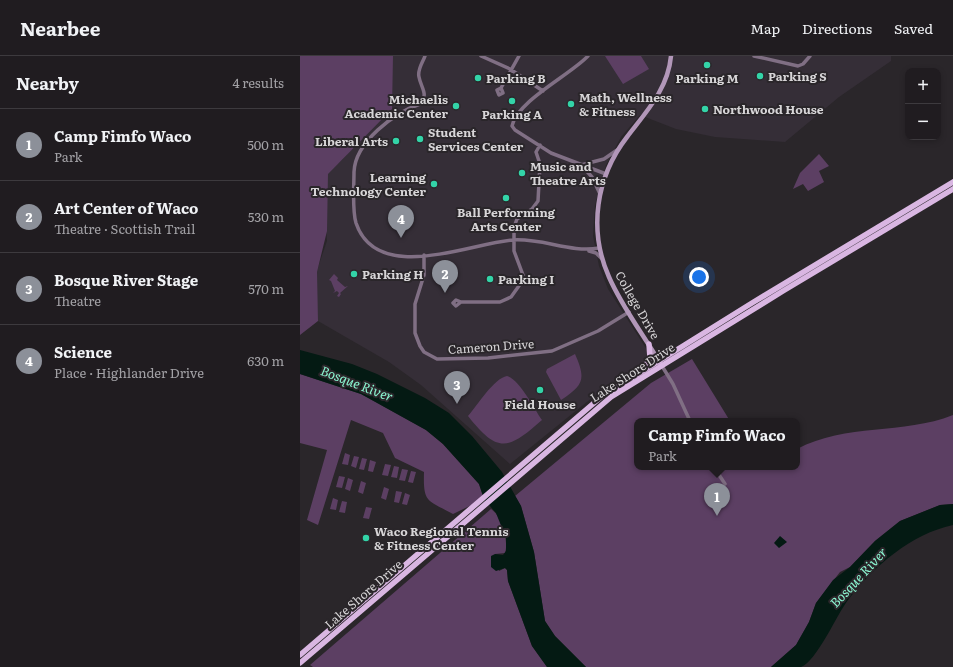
<!DOCTYPE html>
<meta charset="utf-8">
<style>
body{margin:0;font-family:Literata,serif;background:#2d292d;color:#f1f3f6}
.controls{position:absolute;right:12px;top:12px;display:grid;overflow:hidden;border-radius:8px;box-shadow:0 2px 6px #0003}
.controls button{width:36px;height:36px;display:grid;place-items:center;padding:0;border:0;border-bottom:1px solid #3d3a3e;background:#201c20;color:#f1f3f6;font:20px sans-serif}
.you{position:absolute;left:399px;top:221px;width:14px;height:14px;margin:-10px;border:3px solid #fff;border-radius:50%;background:#1a73e8;box-shadow:0 0 0 6px #1a73e833}
.badge{display:grid;place-items:center;width:26px;height:26px;border-radius:50%;background:#8c9099;color:#fff;font-size:13px;font-weight:700}
.pin{position:absolute;translate:-50% -33px;filter:drop-shadow(0 1px 2px #0008)}
.pin::after{content:'';position:absolute;top:21px;width:14px;height:12px;background:inherit;clip-path:polygon(0 0,100% 0,50% 100%)}
.popup{position:absolute;left:334px;top:362px;width:166px;height:52px;box-sizing:border-box;display:grid;place-content:center;border-radius:8px;background:#201c20;filter:drop-shadow(0 1px 3px #0005);font-size:13px;white-space:nowrap;color:#a2a1a5}
.popup b{font-size:15px;color:#f1f3f6}
.popup::after{content:'';position:absolute;left:50%;top:100%;margin-left:-8px;border:8px solid transparent;border-top-color:#201c20}
.list{margin:0;padding:0;list-style:none}
h2{display:flex;justify-content:space-between;align-items:center;height:52px;margin:0;padding:0 16px;font-size:17px}
h2 small{font-size:13px;font-weight:400;color:#a2a1a5}
.list li{display:grid;grid-template-columns:26px 1fr auto;gap:12px;align-items:center;box-sizing:border-box;height:72px;padding:0 16px;border-top:1px solid #3d3a3e}
.list b{display:block;font-size:15px;white-space:nowrap}
.list p{margin:0;font-size:13px;white-space:nowrap;color:#a2a1a5}
.list em{font-size:13px;font-style:normal;color:#a2a1a5}
.map{position:relative;flex:none;width:653px;height:611px;overflow:hidden}
header{display:flex;align-items:center;gap:24px;box-sizing:border-box;height:56px;padding:0 20px;background:#201c20;border-bottom:1px solid #3d3a3e}
header strong{font-size:19px}
nav{display:flex;gap:22px;margin-inline-start:auto;font-size:14px}
main{display:flex}
aside{flex:1;background:#201c20}
.map>svg:first-child{display:block}
.built{fill:#352e37}
.green{fill:#5c3f63}
.water{fill:#041a13}
.lines{fill:none;stroke-linecap:round;stroke-linejoin:round}
.street{stroke:#806f84;stroke-width:3.5}
.secondary{stroke:#b297b9;stroke-width:4.5}
.primary{stroke:#d9b6e2;stroke-width:5.5}
.poi-dot{fill:#33d4a8;stroke:#2a262a;stroke-width:1.5}
.labels{text-anchor:middle;dominant-baseline:central;stroke-width:4;stroke-linejoin:round;paint-order:stroke}
.poi-label{font-size:12px;font-weight:bold;fill:#d7d5d7;stroke:#2a262a;text-anchor:start}
.street-label{font-size:12px;fill:#d7d5d7;stroke:#2a262a}
.water-label{font-size:13px;font-style:italic;fill:#8cf8d3;stroke:#2a262a}
</style>
<header>
<strong>Nearbee</strong>
<nav><a>Map</a><a>Directions</a><a>Saved</a></nav>
</header>
<main>
<aside>
<h2>Nearby<small>4 results</small></h2>
<ul class="list">
<li><span class="badge">1</span><div><b>Camp Fimfo Waco</b><p>Park</p></div><em>500 m</em></li>
<li><span class="badge">2</span><div><b>Art Center of Waco</b><p>Theatre · Scottish Trail</p></div><em>530 m</em></li>
<li><span class="badge">3</span><div><b>Bosque River Stage</b><p>Theatre</p></div><em>570 m</em></li>
<li><span class="badge">4</span><div><b>Science</b><p>Place · Highlander Drive</p></div><em>630 m</em></li>
</ul>
</aside>
<div class="map">
<svg width="653" height="611" viewBox="0 0 653 611">
<rect width="100%" height="100%" fill="#2a262a"/>
<path class="built" d="M92 0H591V5L539 41 485 86 415 81 376 73 340 59 321 81 306 109 295 149 293 180 299 210 308 233 347 294 348 302 344 308 293 341 210 408 121 329 89 306 18 265 15 220 27 185 25 155 28 115 42 104 58 85Z"/>
<path class="green" d="M0 0H93L92 53 28 118 27 175 17 216 18 265 0 279Z
M305 0H341L349 13 323 28Z
M519 98 529 110 519 115 524 126 508 135 503 128 493 133 500 117Z
M34 218 38 222 37 224 45 231 48 230 40 237 41 238 39 241 37 240 39 237 37 235 33 237 35 235 31 225 29 224Z
M275 298C286 323 284 329 261 344L246 316 247 313Z
M392 303 430 365H337V411H497V393C546 367 603 379 653 359V448L640 449 600 465 575 485 550 511 540 516 516 547 509 566 496 589 471 611H286L255 580 245 565 234 496 221 450 215 440 351 327Z
M0 318 61 338 126 374 143 388 179 428 184 443 153 458C127 444 123 447 124 416L95 402 83 377 51 364 18 469 7 464 27 394 0 387Z
M207 320C220 324 234 353 242 364 208 394 198 398 168 360 177 350 194 322 207 320Z
M45 397 50 399 48 409 42 408Z
M54 400 59 401 56 412 51 410Z
M62 402 67 403 64 414 59 413Z
M70 404 76 406 73 416 68 415Z
M85 408 91 409 88 420 82 419Z
M94 410 99 411 97 422 91 421Z
M102 413 108 414 105 425 99 424Z
M111 415 116 416 113 427 108 426Z
M39 420 45 421 42 432 36 431Z
M48 422 53 424 50 435 45 433Z
M61 425 66 427 63 438 58 436Z
M84 431 89 433 86 444 81 442Z
M96 435 102 436 99 447 94 446Z
M105 437 110 439 107 449 102 448Z
M33 442 38 444 36 454 30 453Z
M42 445 47 446 45 457 39 456Z
M66 451 72 452 69 463 63 462Z
M191 453C202 460 209 485 205 497L195 498 199 515 205 512 207 514 208 525 232 590 247 611H13L10 609Z"/>
<path class="water" d="M0 294 52 308 77 318 125 342 149 357 172 380 202 416 221 450 234 496 245 565 255 580 286 611H247L232 590 208 525 207 514 205 512 196 515 191 511V500L195 498 203 499 206 495V482L196 457 184 443 179 428 143 388 126 374 61 338 0 318Z
M653 448V469C611 478 574 510 548 544 537 558 517 605 501 611 494 611 479 611 471 611L496 589 509 566 516 547 533 524 550 511 575 485 600 465 640 449Z
M480 480 487 486 479 492 474 487Z"/>
<g class="lines">
<path class="street" d="M125 0C123 6 117 14 119 21 121 32 129 38 120 48 94 57 55 86 54 116 54 130 52 154 56 167 77 229 170 187 213 184 243 182 270 197 299 192
M181 0 210 13 243 35
M288 0C270 19 217 45 212 70L215 74 251 97 306 118
M454 0 498 10 503 8 510 0
M201 32 203 37 199 39 197 34 201 32 219 0
M281 109 304 103 317 94
M283 111 292 121 300 138
M289 195 296 197 302 203
M124 199V219L115 248V277L120 290 124 296 137 303 188 302 252 295 298 275 329 256
M161 246 156 250 153 247 156 244 161 246H200L211 241 221 227 223 219 214 195V171L217 163 232 153 238 145 240 108 236 96 240 89
M362 310 373 328 390 365
M414 411 425 428"/>
<path class="secondary" d="M360 307C343 278 322 251 309 221 288 174 296 121 327 81 346 56 368 33 371 0"/>
<path class="primary" d="M343 314 350 302 349 288
M0 599 301 341 452 247 653 126
M0 607 311 341 483 235 653 133"/>
</g>
<g class="poi-dot">
<circle cx="407" cy="9" r="4"/>
<circle cx="460" cy="20" r="4"/>
<circle cx="178" cy="22" r="4"/>
<circle cx="212" cy="45" r="4"/>
<circle cx="271" cy="48" r="4"/>
<circle cx="156" cy="50" r="4"/>
<circle cx="405" cy="53" r="4"/>
<circle cx="120" cy="83" r="4"/>
<circle cx="96" cy="85" r="4"/>
<circle cx="222" cy="117" r="4"/>
<circle cx="134" cy="128" r="4"/>
<circle cx="206" cy="142" r="4"/>
<circle cx="54" cy="218" r="4"/>
<circle cx="190" cy="223" r="4"/>
<circle cx="240" cy="334" r="4"/>
<circle cx="66" cy="482" r="4"/>
</g>
<g class="labels">
<g class="poi-label">
<text x="468" y="20">Parking S</text>
<text x="186" y="22">Parking B</text>
<text x="407" y="22" text-anchor="middle">Parking M</text>
<text x="279" y="41">Math, Wellness<tspan x="279" dy="14">&amp; Fitness</tspan></text>
<text x="148" y="43" text-anchor="end">Michaelis<tspan x="148" dy="14">Academic Center</tspan></text>
<text x="413" y="53">Northwood House</text>
<text x="212" y="58" text-anchor="middle">Parking A</text>
<text x="128" y="76">Student<tspan x="128" dy="14">Services Center</tspan></text>
<text x="88" y="85" text-anchor="end">Liberal Arts</text>
<text x="230" y="110">Music and<tspan x="230" dy="14">Theatre Arts</tspan></text>
<text x="126" y="121" text-anchor="end">Learning<tspan x="126" dy="14">Technology Center</tspan></text>
<text x="206" y="156" text-anchor="middle">Ball Performing<tspan x="206" dy="14">Arts Center</tspan></text>
<text x="62" y="218">Parking H</text>
<text x="198" y="223">Parking I</text>
<text x="240" y="348" text-anchor="middle">Field House</text>
<text x="74" y="475">Waco Regional Tennis<tspan x="74" dy="14">&amp; Fitness Center</tspan></text>
</g>
<g class="street-label">
<text transform="translate(338 249) rotate(60)">College Drive</text>
<text transform="translate(191 290) rotate(-4)">Cameron Drive</text>
<text transform="translate(332 316) rotate(-33)">Lake Shore Drive</text>
<text transform="translate(63 538) rotate(-41)">Lake Shore Drive</text>
</g>
<g class="water-label">
<text transform="translate(57 327) rotate(21)">Bosque River</text>
<text transform="translate(558 521) rotate(-47)">Bosque River</text>
</g>
</g>
</svg>
<div class="controls">
<button>+</button>
<button>−</button>
</div>
<div class="you"></div>
<div class="pin badge" style="left:417px;top:460px">1</div>
<div class="popup"><b>Camp Fimfo Waco</b>Park</div>
<div class="pin badge" style="left:145px;top:237px">2</div>
<div class="pin badge" style="left:157px;top:348px">3</div>
<div class="pin badge" style="left:101px;top:182px">4</div>
</div>
</main>
